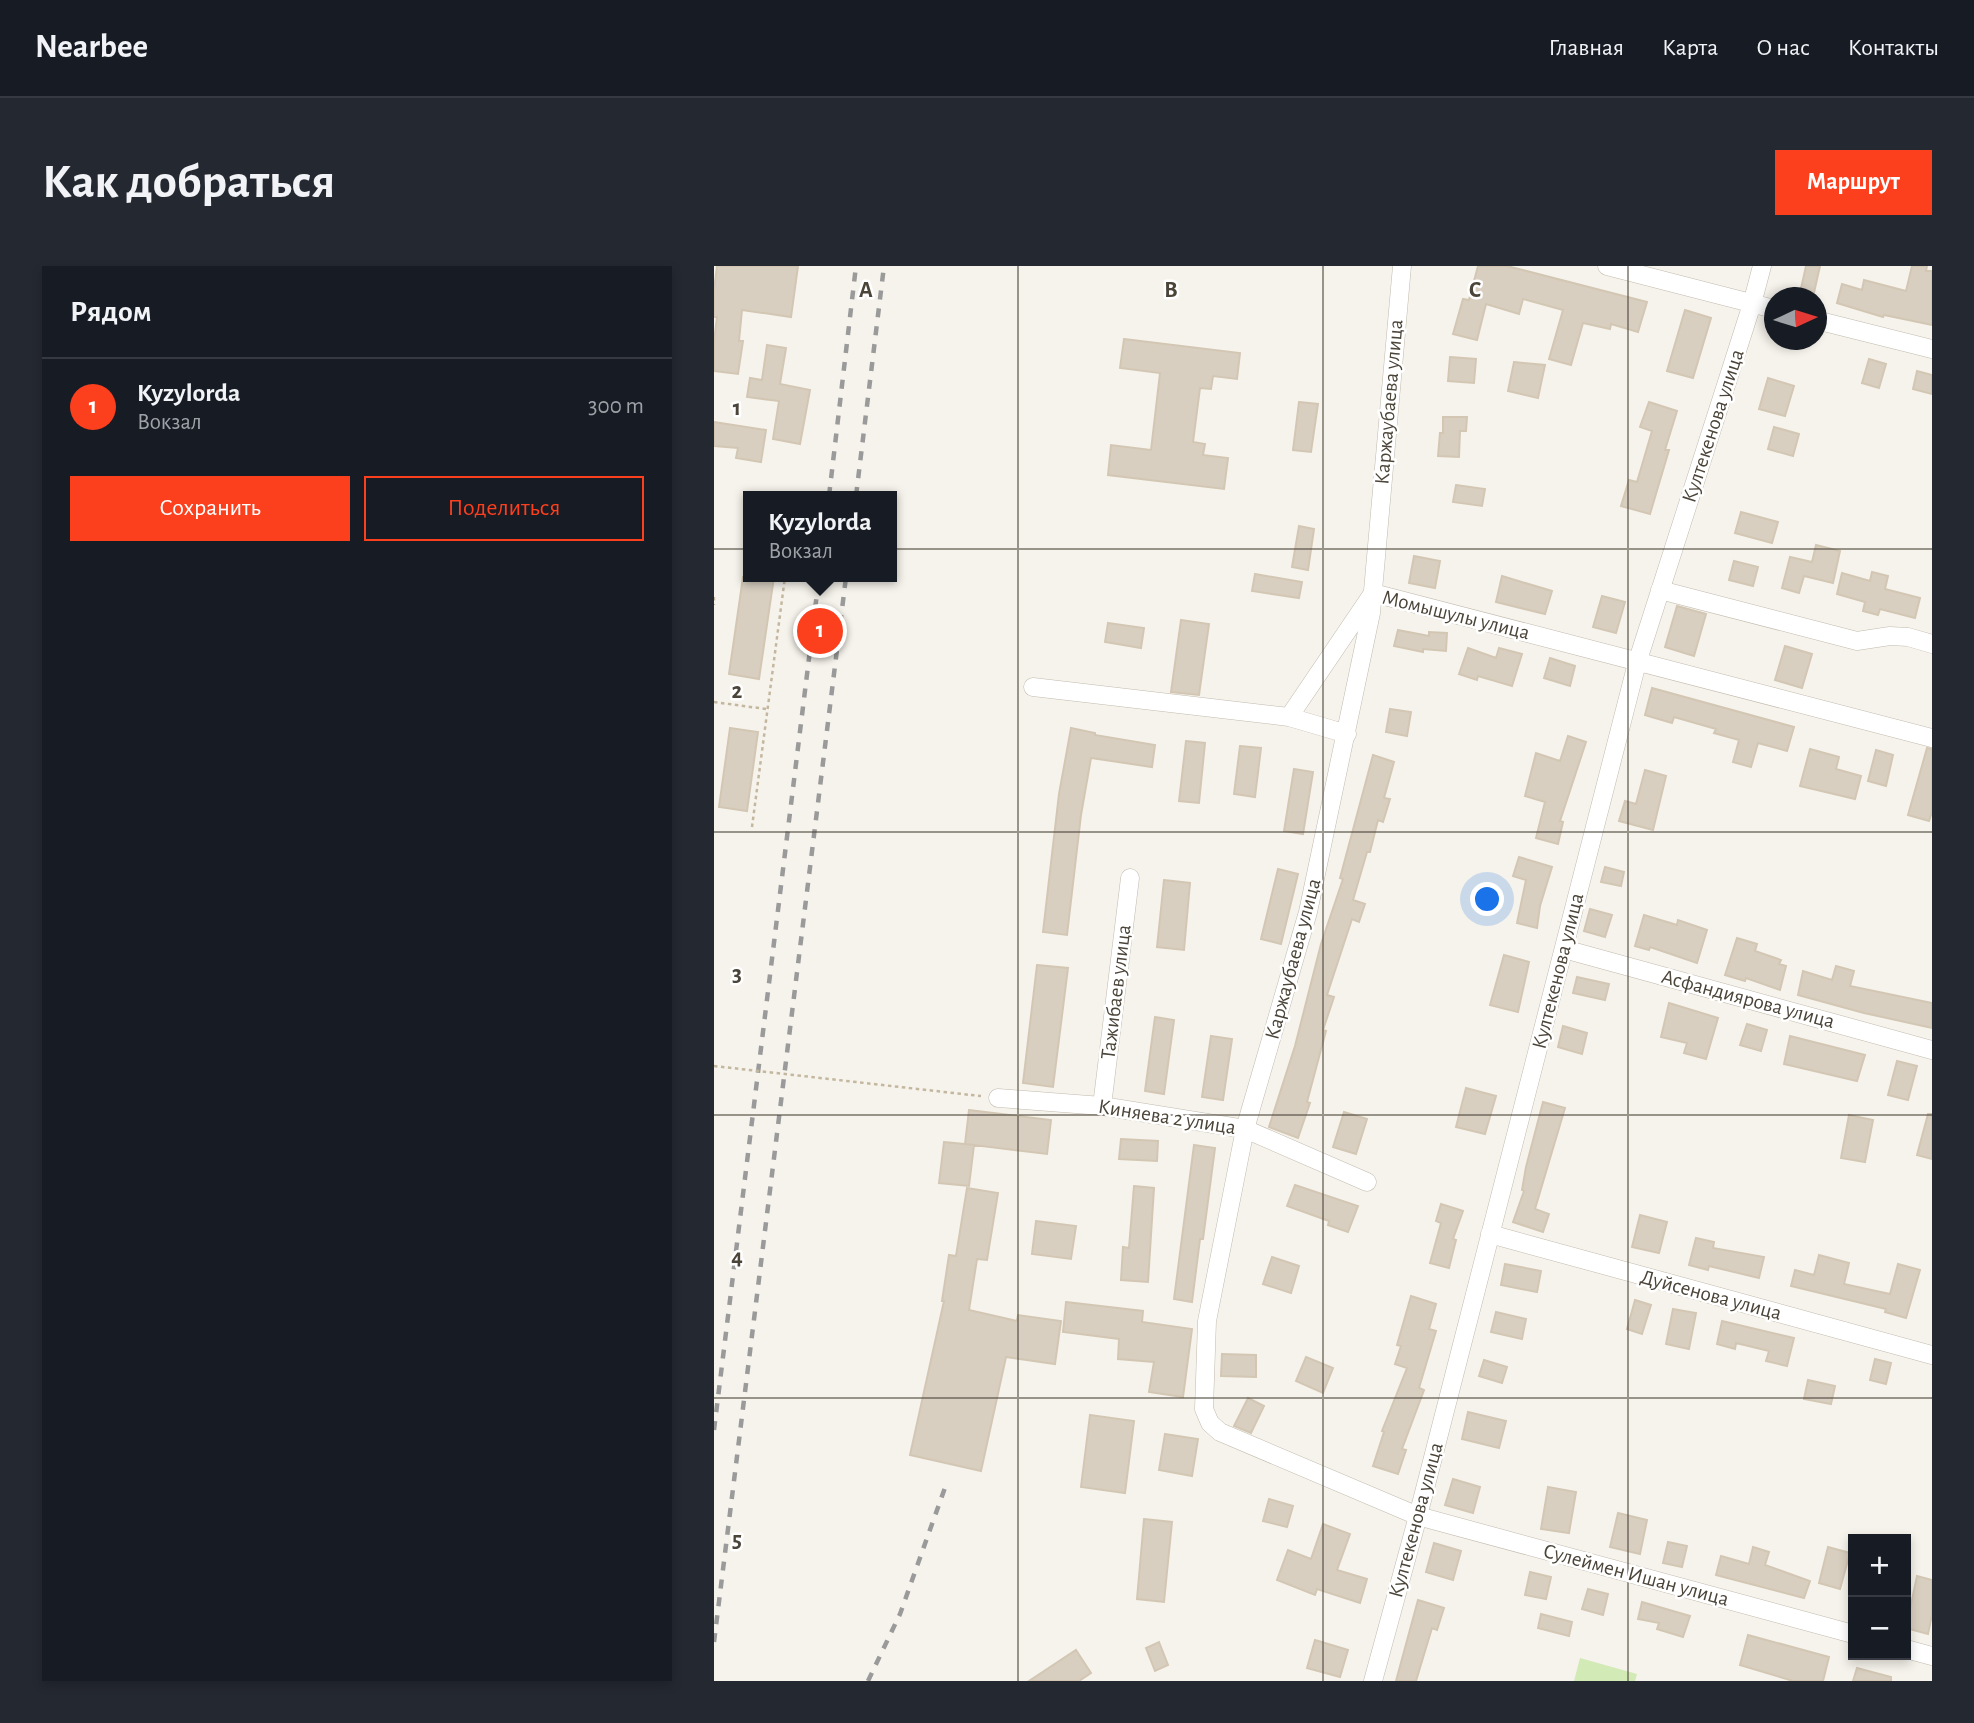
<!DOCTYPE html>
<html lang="ru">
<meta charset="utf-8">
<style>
body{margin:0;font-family:"Alegreya Sans",sans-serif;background:#242831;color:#f1f3f6}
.controls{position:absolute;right:21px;bottom:21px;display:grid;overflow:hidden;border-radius:0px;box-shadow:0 4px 10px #0003}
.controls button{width:63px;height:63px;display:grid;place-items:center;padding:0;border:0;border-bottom:2px solid #363941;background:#171b24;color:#f1f3f6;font:35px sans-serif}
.compass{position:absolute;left:1050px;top:21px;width:63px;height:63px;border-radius:50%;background:#171b24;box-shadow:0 4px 10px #0003;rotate:86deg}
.you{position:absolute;left:774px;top:634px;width:24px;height:24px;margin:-18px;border:5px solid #fff;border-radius:50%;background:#1a73e8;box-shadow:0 0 0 10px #1a73e833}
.badge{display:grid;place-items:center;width:46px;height:46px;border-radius:50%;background:#fc3f1d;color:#fff;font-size:23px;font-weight:700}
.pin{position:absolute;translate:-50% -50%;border:4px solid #fff;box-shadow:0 2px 7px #0006}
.popup{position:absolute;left:29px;top:225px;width:154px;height:91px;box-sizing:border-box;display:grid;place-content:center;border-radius:0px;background:#171b24;filter:drop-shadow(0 2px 5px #0005);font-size:23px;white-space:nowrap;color:#9ea1a6}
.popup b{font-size:26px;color:#f1f3f6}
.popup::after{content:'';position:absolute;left:50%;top:100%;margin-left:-14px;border:14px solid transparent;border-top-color:#171b24}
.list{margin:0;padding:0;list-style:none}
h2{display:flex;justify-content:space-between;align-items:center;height:91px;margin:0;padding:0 28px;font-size:30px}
h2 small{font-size:23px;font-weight:400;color:#9ea1a6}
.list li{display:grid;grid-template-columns:46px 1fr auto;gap:21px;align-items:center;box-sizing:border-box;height:98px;padding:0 28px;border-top:2px solid #363941}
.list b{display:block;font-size:26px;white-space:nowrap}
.list p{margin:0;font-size:23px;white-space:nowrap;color:#9ea1a6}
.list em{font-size:23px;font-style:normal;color:#9ea1a6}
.actions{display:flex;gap:14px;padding:21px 28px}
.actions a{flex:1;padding:16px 0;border:2px solid #fc3f1d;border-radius:0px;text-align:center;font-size:24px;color:#fc3f1d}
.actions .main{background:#fc3f1d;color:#fff}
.map{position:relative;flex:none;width:1218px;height:1415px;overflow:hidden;border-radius:0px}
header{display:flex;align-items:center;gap:42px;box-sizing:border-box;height:98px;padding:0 35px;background:#171b24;border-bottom:2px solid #363941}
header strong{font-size:33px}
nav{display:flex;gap:38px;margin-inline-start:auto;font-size:24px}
.intro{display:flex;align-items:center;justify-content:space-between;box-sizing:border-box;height:168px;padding:0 42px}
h1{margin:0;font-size:49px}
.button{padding:18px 32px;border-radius:0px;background:#fc3f1d;color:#fff;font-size:24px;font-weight:700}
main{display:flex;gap:42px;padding:0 42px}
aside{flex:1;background:#171b24;border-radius:0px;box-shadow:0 4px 10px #0003}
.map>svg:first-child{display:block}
.green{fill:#d2eab5}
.building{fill:#d8cfc1;stroke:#d3c7b4;stroke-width:2}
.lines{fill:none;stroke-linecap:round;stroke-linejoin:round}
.street-casing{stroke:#c2bbae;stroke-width:19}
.path{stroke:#c4b79f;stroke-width:2.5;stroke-dasharray:3.5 3.5;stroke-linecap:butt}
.street{stroke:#fff;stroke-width:18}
.rail{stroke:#9a9a9a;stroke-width:4.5;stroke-dasharray:9 9;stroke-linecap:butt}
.path-bridge{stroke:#c4b79f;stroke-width:2.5;stroke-dasharray:3.5 3.5;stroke-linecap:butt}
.grid{fill:none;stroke:#4b4439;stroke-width:2;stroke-opacity:0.55}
.labels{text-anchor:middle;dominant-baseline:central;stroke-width:5;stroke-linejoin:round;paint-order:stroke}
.street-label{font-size:21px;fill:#4b4439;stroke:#fff}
.grid-label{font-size:23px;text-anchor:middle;font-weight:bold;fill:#4b4439;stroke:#fff;stroke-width:5;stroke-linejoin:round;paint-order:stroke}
</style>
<header>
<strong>Nearbee</strong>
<nav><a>Главная</a><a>Карта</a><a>О нас</a><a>Контакты</a></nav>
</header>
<div class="intro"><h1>Как добраться</h1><a class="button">Маршрут</a></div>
<main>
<aside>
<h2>Рядом<small></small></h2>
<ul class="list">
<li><span class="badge">1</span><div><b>Kyzylorda</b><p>Вокзал</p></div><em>300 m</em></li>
</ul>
<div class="actions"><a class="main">Сохранить</a><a>Поделиться</a></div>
</aside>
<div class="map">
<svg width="1218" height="1415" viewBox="0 0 1218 1415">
<rect width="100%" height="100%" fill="#f6f3ec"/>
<path class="green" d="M866 1392 923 1408 921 1415H860Z"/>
<path class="building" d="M3 0H84L77 51 28 44 25 75H29L24 108 0 105V75L3 51H0V24Z
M764 0H793L933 36 924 66 897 58 896 63 869 57 857 99 835 93 849 44 809 33 805 48 772 38 763 74 739 68 749 33 755 34Z
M1092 0H1106L1099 31 1086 27Z
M1198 0H1213L1212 5H1218V59L1170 49 1169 51 1123 37 1128 18 1148 24 1150 14 1192 25Z
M971 44 997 52 979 112 953 105Z
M410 73 526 87 523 113 499 110 497 123 486 122 479 176 491 178 489 189 514 192 510 223 394 209 397 179 437 184 446 107 406 102Z
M53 79 72 82 66 118 96 124 86 178 59 173 65 135 33 131 36 112 48 114Z
M736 91 762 93 760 117 734 115Z
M1155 93 1172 98 1165 122 1148 117Z
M800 96 831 99 824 132 794 125Z
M1203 105 1218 109V128L1199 123Z
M1054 112 1080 120 1071 150 1045 143Z
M585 136 604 138 597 186 579 184Z
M935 136 963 145 951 184H955L936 248 907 240 915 214 923 216 938 165 926 161Z
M729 151H753L752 165H746L745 191 724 190 726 167H729Z
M0 156 52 164 47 196 22 192 24 182 0 180Z
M1060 161 1085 168 1079 190 1054 183Z
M742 219 771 223 768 240 739 236Z
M1027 246 1064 256 1058 277 1021 267Z
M585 260 600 263 594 304 578 301Z
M1102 279 1126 285 1119 317 1090 310 1085 327 1068 322 1076 291 1098 296Z
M700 290 726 295 721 322 695 317Z
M1020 295 1044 301 1039 320 1015 314Z
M1158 306 1174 310 1171 323 1206 332 1201 352 1166 343 1164 349 1149 345 1151 336 1123 328 1128 307 1156 315Z
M541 308 588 316 585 332 538 325Z
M788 310 838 325 831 348 782 336Z
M29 311H60L45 413 15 408Z
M888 330 911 336 902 367 879 361Z
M963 340 992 348 980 390 951 381Z
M467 354 495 358 485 429 457 426Z
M394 357 430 362 427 382 391 376Z
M684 364 715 370V366L733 367 732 385 709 383V386L680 380Z
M1071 380 1098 388 1088 422 1061 414Z
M754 382 782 392 785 382 808 388 798 420 764 410 763 414 745 408Z
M836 392 861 400 856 420 830 412Z
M938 422 1080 461 1073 485 1044 477 1037 501 1019 496 1025 474 1000 467 1002 463 960 451 958 457 931 449Z
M676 443 697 446 693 470 672 466Z
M16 462 44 466 33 545 5 541Z
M357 462 381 467V469L441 479 438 501 377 492 367 549 353 669 329 666 345 528Z
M854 470 872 476 846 555 849 556 844 578 822 572 831 536 811 530 822 487 846 495Z
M472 475 491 477 485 537 465 535Z
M526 480 547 482 541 531 520 528Z
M1213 482 1218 483V546L1215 555 1194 549Z
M1096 483 1125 491 1122 503 1147 510 1141 533 1086 520Z
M1162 484 1179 489 1172 520 1154 515Z
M659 489 680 496 670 532 676 533 669 556 664 554 656 586H653L639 634 651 638 645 656 638 653 613 729 620 731 609 764 612 765 593 836 596 837 584 872 555 861 581 780 607 678 629 613 626 612Z
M580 503 599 506 589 568 570 565Z
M931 504 952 510 939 564 905 555 911 535 922 538Z
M805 591 838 601 826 640 823 662 803 657 812 614 799 610Z
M891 601 910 606 907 620 887 616Z
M564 603 584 608 567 678 547 673Z
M450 614 476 617 470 684 443 681Z
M876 643 898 649 891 671 870 665Z
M930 649 963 659 964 654 993 664 983 697 936 681 935 684 921 680Z
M1023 672 1043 678 1041 685 1067 694 1065 698 1072 700 1066 724 1032 712 1031 715 1011 709Z
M790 689 815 696 804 746 776 739Z
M323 699 354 702 339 821 309 817Z
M1122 700 1140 705 1136 720 1218 737V762L1150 747 1084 729 1089 705 1118 714Z
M863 711 895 718 891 734 859 727Z
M955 737 1004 752 992 793 970 787 973 777 947 771Z
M441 751 460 754 450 828 431 825Z
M1033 758 1053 764 1047 785 1026 779Z
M849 760 873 767 868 788 844 781Z
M497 770 518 773 509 834 488 831Z
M1076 770 1151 789 1143 815 1070 798Z
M1183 795 1203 800 1194 834 1174 829Z
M752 822 782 830 771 868 742 861Z
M829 836 851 842 821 943 835 948 829 966 799 956 810 925 808 924 812 901Z
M255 844 337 854 333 888 251 878Z
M630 846 653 853 642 888 619 881Z
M1214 848H1218V893L1203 889Z
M1135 849 1159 854 1151 896 1127 892Z
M407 873 444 875 443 895 405 893Z
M230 876 260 879 255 920 225 917Z
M480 879 501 882 489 973H486L478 1036 460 1033Z
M581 919 644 940 634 966 614 959 615 955 573 940Z
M420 920 440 922 434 1016 407 1014 409 981 415 982Z
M253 922 284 927 273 994 263 993 255 1044 303 1055 304 1049 347 1055 341 1098 292 1091 267 1205 196 1189 230 1035H228L235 989 242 990Z
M727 938 749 945 739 973 742 974 735 1002 716 997 727 957 722 955Z
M926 949 953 956 945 987 918 981Z
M322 955 362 960 357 993 318 988Z
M982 972 1000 976 999 982 1050 991 1045 1012 995 1000 994 1004 975 999Z
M1105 989 1135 997 1130 1018 1176 1028 1184 998 1206 1004 1192 1052 1171 1046 1172 1043 1077 1020 1081 1004 1100 1009Z
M558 991 585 1000 577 1027 549 1018Z
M791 998 827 1005 823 1026 787 1019Z
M697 1030 722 1038 715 1063 722 1065 705 1122 710 1124 688 1183 692 1184 684 1208 659 1200 670 1166 668 1165 693 1102 681 1098 687 1080 683 1079Z
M921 1034 937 1039 928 1068 913 1063Z
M352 1036 429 1045 428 1056 478 1063 469 1131 435 1126 440 1096 404 1093 405 1073 349 1066Z
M959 1043 982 1047 975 1083 952 1078Z
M782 1046 812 1053 808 1073 777 1066Z
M1008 1055 1080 1072 1073 1100 1052 1095 1055 1085 1022 1077 1021 1083 1003 1078Z
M508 1088 542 1089V1111L507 1110Z
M592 1091 619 1102 609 1127 582 1115Z
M1161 1093 1177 1097 1172 1118 1156 1114Z
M770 1094 793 1101 788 1117 765 1110Z
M1094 1114 1121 1120 1117 1138 1090 1133Z
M534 1132 550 1140 537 1167 520 1160Z
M754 1146 792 1155 785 1182 748 1173Z
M376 1149 420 1155 411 1227 367 1221Z
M451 1168 484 1173 478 1210 445 1204Z
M739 1213 766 1221 759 1247 731 1239Z
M834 1221 862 1226 855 1267 827 1263Z
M555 1233 579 1240 573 1261 549 1255Z
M904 1247 933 1254 926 1288 896 1281Z
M430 1253 458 1256 450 1336 423 1333Z
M609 1258 636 1268 623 1304 653 1313 646 1337 603 1323 601 1329 563 1314 574 1284 597 1293Z
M954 1276 973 1280 968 1301 949 1297Z
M720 1277 747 1285 739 1314 712 1306Z
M1039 1281 1055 1286 1051 1299 1096 1315 1090 1332 1002 1309 1007 1290 1035 1298Z
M1114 1281 1136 1287 1126 1323 1105 1317Z
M816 1306 837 1311 832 1333 811 1329Z
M1203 1310 1218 1314V1349L1214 1368 1192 1362Z
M874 1323 894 1328 889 1349 868 1343Z
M704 1334 730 1342 723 1364 718 1362 702 1415H682Z
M928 1336 976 1350 969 1371 943 1363 945 1357 924 1353Z
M827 1348 858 1356 855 1370 824 1362Z
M1034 1369 1115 1391 1109 1415H1079L1026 1399Z
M601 1374 634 1384 626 1411 593 1402Z
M445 1376 454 1399 441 1405 432 1382Z
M362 1384 377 1407 365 1415H315Z
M1143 1402 1177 1411V1415H1139Z"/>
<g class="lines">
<defs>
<path id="street" d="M688 0 657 347 594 646 531 863 493 1055 490 1143 496 1157 506 1166 704 1250 1139 1368
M893 0 1060 43
M1102 54 1218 83
M946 324 1143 375 1176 370 1194 371 1218 378
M319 421 575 451 659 327 1218 472
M575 451 633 468
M850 683 1218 784
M284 832 388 840 531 863 653 916
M388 840 416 612
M776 968 1218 1089
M1192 1383 1218 1390
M659 1415 704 1250 923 397 1038 38 1048 0"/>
</defs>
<use href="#street" class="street-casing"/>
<path class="path" d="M0 331V339
M0 436 52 443
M38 561 71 311
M257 829 267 830"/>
<use href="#street" class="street"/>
<path class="rail" d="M115 230 142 0
M142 230 170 0
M0 1164 105 311
M0 1376 132 311
M154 1415 186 1348 233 1216"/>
<path class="path-bridge" d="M0 800 257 829"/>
</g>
<path class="grid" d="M304 0V1415M609 0V1415M914 0V1415M0 283H1218M0 566H1218M0 849H1218M0 1132H1218"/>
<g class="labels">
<g class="street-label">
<text transform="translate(675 136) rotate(-85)">Каржаубаева улица</text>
<text transform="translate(999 160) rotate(-72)">Култекенова улица</text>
<text transform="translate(742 349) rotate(14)">Момышулы улица</text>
<text transform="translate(579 693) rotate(-75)">Каржаубаева улица</text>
<text transform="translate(844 705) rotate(-76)">Култекенова улица</text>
<text transform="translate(402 726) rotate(-83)">Тажибаев улица</text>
<text transform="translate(1034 733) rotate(15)">Асфандиярова улица</text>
<text transform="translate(453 851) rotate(9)">Киняева 2 улица</text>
<text transform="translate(997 1029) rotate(15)">Дуйсенова улица</text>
<text transform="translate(702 1254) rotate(-75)">Култекенова улица</text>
<text transform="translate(922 1309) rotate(15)">Сулеймен Ишан улица</text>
</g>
</g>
<g class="grid-label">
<text x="152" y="31">A</text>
<text x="457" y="31">B</text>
<text x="761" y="31">C</text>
<text x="23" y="149">1</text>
<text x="23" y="432">2</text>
<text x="23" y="715">3</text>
<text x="23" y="998">4</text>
<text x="23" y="1281">5</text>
</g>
</svg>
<div class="controls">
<button>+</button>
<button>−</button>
</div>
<svg class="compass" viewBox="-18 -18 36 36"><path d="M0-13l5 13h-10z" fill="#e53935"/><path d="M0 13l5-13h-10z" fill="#9ea1a6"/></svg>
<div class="you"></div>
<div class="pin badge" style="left:106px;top:365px">1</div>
<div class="popup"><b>Kyzylorda</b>Вокзал</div>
</div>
</main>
